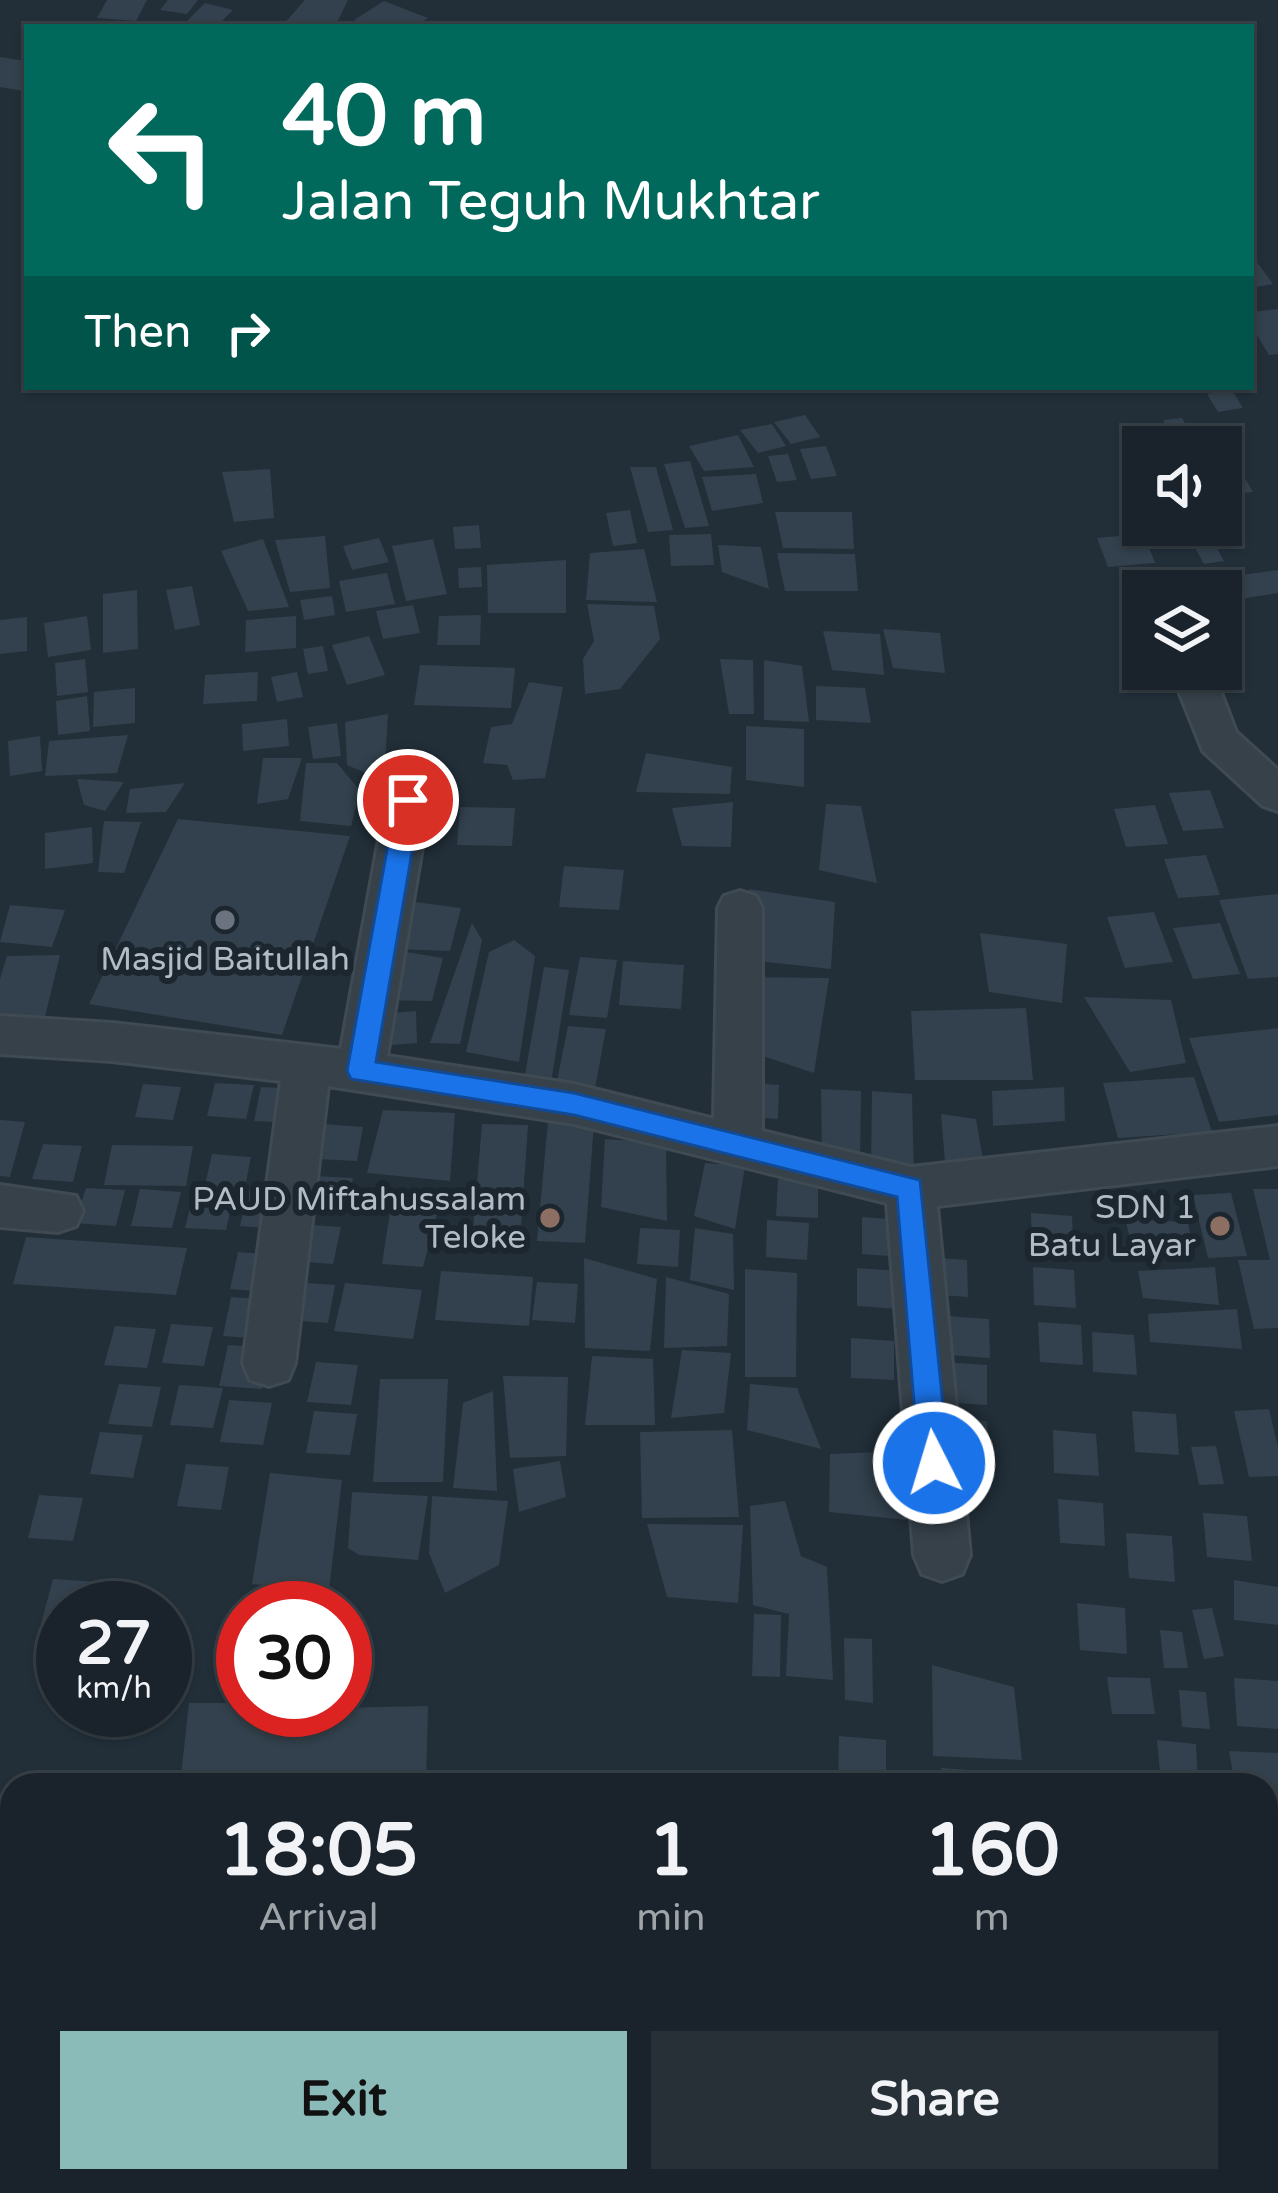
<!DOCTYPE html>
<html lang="en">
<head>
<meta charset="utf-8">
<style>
  body { margin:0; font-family:"Varela Round",sans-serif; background:#272f37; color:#f1f3f6; height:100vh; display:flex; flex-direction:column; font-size:45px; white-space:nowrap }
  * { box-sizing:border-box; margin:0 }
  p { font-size:39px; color:#9fa4a9 }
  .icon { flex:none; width:66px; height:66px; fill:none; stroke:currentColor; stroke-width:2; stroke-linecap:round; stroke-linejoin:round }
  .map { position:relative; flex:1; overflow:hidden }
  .details { position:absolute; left:0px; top:1773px; width:1278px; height:420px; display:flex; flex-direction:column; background:#1a232b; border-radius:36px 36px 0 0; box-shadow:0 3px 9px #0004,0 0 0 3px #384047 }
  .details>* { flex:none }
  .top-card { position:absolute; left:24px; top:24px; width:1230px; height:366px; border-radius:0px; box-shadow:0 3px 9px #0004,0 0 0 3px #384047; background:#00695c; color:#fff; overflow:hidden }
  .buttons { position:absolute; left:1122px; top:426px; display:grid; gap:24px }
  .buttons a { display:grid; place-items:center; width:120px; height:120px; border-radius:0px; background:#1a232b; box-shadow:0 3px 9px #0004,0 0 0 3px #384047; font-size:60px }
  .speed { position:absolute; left:36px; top:1581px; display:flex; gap:24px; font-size:60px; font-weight:700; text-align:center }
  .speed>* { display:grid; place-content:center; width:156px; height:156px; border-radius:50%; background:#1a232b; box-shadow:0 3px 9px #0004,0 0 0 3px #384047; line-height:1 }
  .speed small { font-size:30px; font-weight:400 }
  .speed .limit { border:18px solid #d22; background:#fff; color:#111 }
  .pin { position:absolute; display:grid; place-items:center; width:102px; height:102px; color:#fff; margin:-51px; border:6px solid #fff; border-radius:50%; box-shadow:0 3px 12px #0007 }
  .me { position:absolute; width:132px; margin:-66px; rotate:355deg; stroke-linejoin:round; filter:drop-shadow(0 0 9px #0008) }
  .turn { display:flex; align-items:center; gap:42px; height:252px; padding:0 60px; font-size:54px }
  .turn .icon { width:156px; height:156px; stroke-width:2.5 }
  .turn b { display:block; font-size:84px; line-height:102px }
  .then { display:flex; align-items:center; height:114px; padding:0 60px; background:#0003; gap:24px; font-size:45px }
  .eta { display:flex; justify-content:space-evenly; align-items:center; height:204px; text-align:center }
  .eta b { font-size:72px; font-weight:700; line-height:84px }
  .cta { display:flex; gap:24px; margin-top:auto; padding:24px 60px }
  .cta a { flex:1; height:138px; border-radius:0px; background:#8bbbb9; color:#111; font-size:48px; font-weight:700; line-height:138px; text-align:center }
  .cta a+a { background:#272f37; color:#f1f3f6 }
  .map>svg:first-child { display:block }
  .building { fill:#32414d }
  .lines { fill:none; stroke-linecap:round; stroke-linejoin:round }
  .minor-casing { stroke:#3f4a53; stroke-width:6 }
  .minor { fill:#36414a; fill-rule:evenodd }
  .route { fill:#1a73e8; stroke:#114b97; stroke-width:3 }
  .worship-dot { fill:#6b7280; stroke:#1b262e; stroke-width:4.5 }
  .education-dot { fill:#8d6e63; stroke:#1b262e; stroke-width:4.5 }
  .labels { text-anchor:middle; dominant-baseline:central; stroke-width:12; stroke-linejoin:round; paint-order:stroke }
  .poi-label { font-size:33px; fill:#b1bcc6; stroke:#1b262e; text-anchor:end }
</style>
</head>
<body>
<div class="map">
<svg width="1278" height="2193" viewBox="0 0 1278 2193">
  <rect width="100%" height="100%" fill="#222f39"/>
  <!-- building -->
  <g class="building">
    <path d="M107,0h40l-11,21 -39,-3z"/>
    <path d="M168,0h30l-11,14 -27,-4z"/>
    <path d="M305,0h43l-13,27h-54z"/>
    <path d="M384,1l44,17 -13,9h-45l-16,-7z"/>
    <path d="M205,3l28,7 -17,17h-35z"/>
    <path d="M0,57l27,4 -3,30 -24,-4z"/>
    <path d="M1256,261l17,23 -22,4v-26z"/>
    <path d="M1278,309v45l-9,1 -18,-30v-13z"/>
    <path d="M1232,390l11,18 -25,4 -11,-18z"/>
    <path d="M805,415l15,22 -29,7 -17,-22z"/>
    <path d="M1182,418l17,29h-21l-15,-27z"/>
    <path d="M772,424l14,22 -28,7 -18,-23z"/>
    <path d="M738,435l16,32 -50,4 -15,-25z"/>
    <path d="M826,446l11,30 -26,3 -11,-30z"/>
    <path d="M788,454l9,26 -20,2 -9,-26z"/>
    <path d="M690,461l19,65 -24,2 -21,-64z"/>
    <path d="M630,467h26l17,63 -25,2z"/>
    <path d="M270,469l4,49 -40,4 -12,-50z"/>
    <path d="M756,474l7,29 -51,8 -10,-34z"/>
    <path d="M1246,480l7,12 -31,3 -1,-13z"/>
    <path d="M630,510l7,33 -24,3 -7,-33z"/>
    <path d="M775,512h77l2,37 -71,-1z"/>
    <path d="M479,525l2,23 -26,1 -2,-22z"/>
    <path d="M1168,525h50l6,9 -14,2 14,25 -20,3 -14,-25 -14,2z"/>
    <path d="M711,534l3,31 -43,1 -2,-31z"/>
    <path d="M1144,534l11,29 -47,4 -11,-29z"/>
    <path d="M325,536l5,52 -40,4 -15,-52z"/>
    <path d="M379,538l10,24 -37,8 -9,-24z"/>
    <path d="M263,539l26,68 -41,4 -27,-60z"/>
    <path d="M433,539l14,55 -41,7 -14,-55z"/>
    <path d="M718,545l43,2 8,42 -47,-17z"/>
    <path d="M644,549l13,53 -71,-2 4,-47z"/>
    <path d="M777,553l78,1 3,37h-73z"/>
    <path d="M566,560v53h-78l-1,-48z"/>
    <path d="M481,567l1,20 -23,1 -1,-20z"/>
    <path d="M1278,570v23l-39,6 -12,-22z"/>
    <path d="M387,573l8,31 -49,8 -7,-31z"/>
    <path d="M192,586l8,39 -25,5 -9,-40z"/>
    <path d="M137,590l1,59 -35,4v-59z"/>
    <path d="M332,596l3,19 -31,5 -4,-20z"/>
    <path d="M587,604l67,2 6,33 -40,50 -35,5 -2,-35 11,-18z"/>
    <path d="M413,605l7,28 -37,6 -7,-28z"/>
    <path d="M481,615l-1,30h-43l2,-29z"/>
    <path d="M87,616l4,34 -43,7 -4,-34z"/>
    <path d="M296,616v32l-51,4 1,-32z"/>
    <path d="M27,617v34l-27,3v-34z"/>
    <path d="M883,629l57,4 5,40 -52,-5z"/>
    <path d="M823,631l57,3 4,41 -52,-5z"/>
    <path d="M369,636l16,39 -38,10 -15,-40z"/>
    <path d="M323,646l5,25 -20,3 -5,-25z"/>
    <path d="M85,659l3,33 -31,4 -2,-33z"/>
    <path d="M720,659l33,1 1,54h-25z"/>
    <path d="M764,660l38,6 7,56 -45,-2z"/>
    <path d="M420,665l95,3 -4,40 -97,-3z"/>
    <path d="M258,672l-1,29 -54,3 2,-29z"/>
    <path d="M297,672l6,25 -26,5 -6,-25z"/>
    <path d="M529,682l34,5 -18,91 -32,2 -6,-15 -24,-2 8,-36 21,-3z"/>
    <path d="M816,686l49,2 6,35 -55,-3z"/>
    <path d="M135,688v35l-42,4 1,-35z"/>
    <path d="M87,696l3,35 -32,4 -2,-34z"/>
    <path d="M388,714l-4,67 -37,-16 -2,-43z"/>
    <path d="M287,719l2,27 -46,5 -1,-27z"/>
    <path d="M337,723l4,33 -28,3 -5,-32z"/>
    <path d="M746,726l58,3v58l-58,-7z"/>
    <path d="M128,735l-11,38 -72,3 4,-35z"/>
    <path d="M40,736l2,35 -32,5 -2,-35z"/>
    <path d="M646,753l86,14 -2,27 -94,-2z"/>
    <path d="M263,758h39l-14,41 -31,5z"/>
    <path d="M306,763h31l23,28 -9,35 -51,-5z"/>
    <path d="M77,779l47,3 -19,29 -21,-6z"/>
    <path d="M185,783l-19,29 -40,1 4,-24z"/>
    <path d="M1210,790l14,38 -41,3 -14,-38z"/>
    <path d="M733,802l-2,45 -49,-1 -10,-38z"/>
    <path d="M826,804l35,2 16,77 -58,-13z"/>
    <path d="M1155,805l13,39 -42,3 -12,-38z"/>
    <path d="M460,807l55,1 -3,38 -55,-1z"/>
    <path d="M178,819l172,17 -68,199 -193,-31z"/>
    <path d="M104,821l37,1 -17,51 -26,-1z"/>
    <path d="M92,827l1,36 -48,6v-36z"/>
    <path d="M1206,855l14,40 -42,3 -14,-39z"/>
    <path d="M564,866l60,4 -5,40 -60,-3z"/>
    <path d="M749,889l86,13 -4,67 -83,-9z"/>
    <path d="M1278,894v83l-30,2 -29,-79z"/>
    <path d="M407,901l54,7 -11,43 -54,-2z"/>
    <path d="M10,905l55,5 -13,37 -52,-5z"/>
    <path d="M1154,912l19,50 -48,6 -18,-51z"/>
    <path d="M472,923l10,17 -22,104 -30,-1z"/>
    <path d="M1220,923l20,51 -47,5 -20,-51z"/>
    <path d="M980,933l87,11 -5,59 -73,-11z"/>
    <path d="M514,940l21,16 -16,106 -53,-10 23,-100z"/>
    <path d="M388,949l55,9 -11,43 -56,-1z"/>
    <path d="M60,955l-16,66 -44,-2v-40l7,-23z"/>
    <path d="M580,957l37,3 -10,58 -38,-3z"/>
    <path d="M623,961l61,4 -3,44 -62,-4z"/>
    <path d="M544,967l25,3 -19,119 -27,-3z"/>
    <path d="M750,977l79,1 -15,95 -72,-24z"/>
    <path d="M1084,997l87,3 15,63 -56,9z"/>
    <path d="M1026,1008l7,72h-118l-4,-69z"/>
    <path d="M416,1011l1,32 -36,3 -1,-32z"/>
    <path d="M568,1026l38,3 -11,59 -39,-2z"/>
    <path d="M1278,1028v87l-59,7 -30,-84z"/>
    <path d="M1194,1077l18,55 -94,6 -15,-55z"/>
    <path d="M740,1082l39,3 -1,34 -39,-3z"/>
    <path d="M215,1083l39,2 -8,34 -39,-3z"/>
    <path d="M143,1084l38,3 -8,33 -38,-3z"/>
    <path d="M261,1087l39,2 -7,34 -39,-2z"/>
    <path d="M1064,1087l1,34 -72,5 -1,-35z"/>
    <path d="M821,1089l40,2 -1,74 -38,-3z"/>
    <path d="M872,1091l40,3 2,83 -43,-8z"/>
    <path d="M383,1110l72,3 -5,68 -83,-8z"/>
    <path d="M941,1114l35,5 10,58 -40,-3z"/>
    <path d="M0,1120l25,2 -15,55 -10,-1z"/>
    <path d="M548,1121l46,2 -9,120 -48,-2z"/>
    <path d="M323,1124l40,3 -6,34 -40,-2z"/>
    <path d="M482,1124l46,1 -8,117 -48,-1z"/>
    <path d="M605,1139l61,4 1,78 -66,-14z"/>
    <path d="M43,1144l39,2 -9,36 -41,-3z"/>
    <path d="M112,1145l81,1 -7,40 -82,-1z"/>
    <path d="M212,1154l39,3 -7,35 -40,-3z"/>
    <path d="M705,1163l40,3 -10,63 -41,-13z"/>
    <path d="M313,1176l40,2 -7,36 -40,-3z"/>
    <path d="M778,1179l40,3v36l-42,-2z"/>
    <path d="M86,1188l39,2 -9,36 -41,-3z"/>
    <path d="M140,1189l41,3 -9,36 -41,-2z"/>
    <path d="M1253,1189h25v139l-24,1 -16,-69h32z"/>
    <path d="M249,1190l40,3 -7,36 -42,-3z"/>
    <path d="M194,1192l40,3 -8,35 -41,-2z"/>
    <path d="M1231,1193l16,63 -39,2 -15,-63z"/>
    <path d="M392,1199h49l-18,68 -41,-3z"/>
    <path d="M1031,1213l41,3 2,37 -42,-3z"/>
    <path d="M862,1217l41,3v37l-41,-3z"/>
    <path d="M1125,1219l63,3 5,28 -60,-1z"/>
    <path d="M767,1220l42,3 -2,37 -41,-3z"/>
    <path d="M299,1224l42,3 -8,37 -41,-3z"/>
    <path d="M640,1228l40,2 -2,37 -41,-3z"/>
    <path d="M695,1228l38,6 1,56 -44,-10z"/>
    <path d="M26,1237l161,11 -11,47 -163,-11z"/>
    <path d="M238,1252l40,3 -7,37 -41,-3z"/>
    <path d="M926,1257l41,3 1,37 -42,-3z"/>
    <path d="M584,1258l73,21 -7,72 -65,-3z"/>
    <path d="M1033,1267l41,3 2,38 -42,-3z"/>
    <path d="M1215,1267l4,38 -76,-7 -5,-27z"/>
    <path d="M857,1268l42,3v38l-42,-3z"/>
    <path d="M745,1269l52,4 -1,104h-51z"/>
    <path d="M441,1271l92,6 -4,49 -94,-6z"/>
    <path d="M666,1277l63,17 -2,52 -63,2z"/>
    <path d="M294,1282l41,3 -7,38 -41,-3z"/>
    <path d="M537,1282l41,2 -3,39 -43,-3z"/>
    <path d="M345,1283l77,7 -9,49 -79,-8z"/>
    <path d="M231,1297l41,3 -8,39 -41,-3z"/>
    <path d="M1237,1309l5,40 -92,-7 -2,-28z"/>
    <path d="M947,1316l42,3 1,39 -43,-3z"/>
    <path d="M1038,1322l43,3 2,40 -43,-3z"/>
    <path d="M171,1324l42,3 -9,39 -42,-3z"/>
    <path d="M115,1326l41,3 -9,39 -43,-3z"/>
    <path d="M1092,1332l42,3 3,40 -44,-3z"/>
    <path d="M851,1338l43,3v39l-43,-2z"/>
    <path d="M228,1345l41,3 -7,41 -43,-3z"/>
    <path d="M682,1350l49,3 -7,60 -53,5z"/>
    <path d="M592,1356l61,3 2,66h-70z"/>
    <path d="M316,1362l42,3 -7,40 -44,-3z"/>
    <path d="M943,1362l44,3v40l-44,-3z"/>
    <path d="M503,1376l65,1 -2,79 -56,2z"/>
    <path d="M380,1379h68l-5,103h-70z"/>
    <path d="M119,1384l42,3 -9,40 -44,-3z"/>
    <path d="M750,1384l47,4 24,61 -74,-19z"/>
    <path d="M179,1385l44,3 -10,40 -43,-3z"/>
    <path d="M493,1391l4,100 -44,-3 10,-85z"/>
    <path d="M229,1400l43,3 -9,42 -43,-3z"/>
    <path d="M1269,1409l9,38v29l-29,1 -15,-66z"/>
    <path d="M314,1411l43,3 -7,41 -44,-2z"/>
    <path d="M1132,1411l44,3 3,41 -44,-3z"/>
    <path d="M944,1418l43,3 2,42 -44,-3z"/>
    <path d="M732,1430l7,87 -97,1 -2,-86z"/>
    <path d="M1053,1430l43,4 3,42 -45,-3z"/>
    <path d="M100,1432l43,3 -10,43 -43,-4z"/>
    <path d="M1216,1446l8,38 -25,1 -8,-38z"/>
    <path d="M903,1451l4,69 -78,-8 1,-58z"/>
    <path d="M560,1461l6,36 -47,15 -6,-43z"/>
    <path d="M186,1464l43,3 -8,43 -44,-4z"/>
    <path d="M270,1473l72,7 -13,110 -77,-6z"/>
    <path d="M352,1492l76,4 -10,64 -59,-5 -11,-7z"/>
    <path d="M39,1495l44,3 -10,43 -45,-3z"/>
    <path d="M432,1496l76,5 -9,64 -54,28 -16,-40z"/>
    <path d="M1058,1499l45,4 2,43 -45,-3z"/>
    <path d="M785,1501l16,55 26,11 6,113 -47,-4 3,-62 -36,-9 -3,-99z"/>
    <path d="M1203,1513l44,3 5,45 -45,-4z"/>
    <path d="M647,1524l96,1 -5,78 -71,-6z"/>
    <path d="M1126,1533l46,3 3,46 -46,-4z"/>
    <path d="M53,1579l45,3 -6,26h-29v18l-22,-2z"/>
    <path d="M1234,1580l44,7v38l-44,-5z"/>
    <path d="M1077,1603l48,5 2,46 -47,-4z"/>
    <path d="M1212,1608l12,48 -20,3 -12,-49z"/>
    <path d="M754,1614l27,1 -1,62 -28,-1z"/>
    <path d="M1160,1630l22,2 6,36h-24z"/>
    <path d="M844,1638l28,1 1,64 -28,-3z"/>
    <path d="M932,1665l82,22 8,73 -89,-4z"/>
    <path d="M1107,1677l43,1 5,36h-43z"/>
    <path d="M1234,1678l44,3v48l-41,-3z"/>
    <path d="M1179,1690l27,2 4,37 -28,-2z"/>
    <path d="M189,1703h54v7l185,-4 -2,79h-246z"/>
    <path d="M839,1736l47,4v45h-48z"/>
    <path d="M1157,1740l39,4 2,41 -37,-2z"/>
    <path d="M1229,1751l49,2v51h-12v-19h-31z"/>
    <path d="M941,1768l73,5v12h-72z"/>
    <path d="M1022,1771l32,1 1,13h-32z"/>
    <path d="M1266,1814h12v70l-9,-1z"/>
    <path d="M1033,2181h78l3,12h-78z"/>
  </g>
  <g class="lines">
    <!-- minor casing -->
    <g class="minor-casing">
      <g id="minor">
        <path d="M1160,573l14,4 8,14 -39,1 -3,-6 6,-9z"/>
        <path d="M1170,669h42l24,63 42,38v41l-15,-5 -60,-55z"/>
        <path d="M408,784l15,5 7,11 -43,256 187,28 140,35 4,-211 6,-12 16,-5 16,5 6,12v223l149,36 367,-41v40l-341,40 33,349 -8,19 -20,7 -20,-7 -8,-19 -27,-352 -313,-79 -246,-38 -33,277 -7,17 -19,6 -19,-6 -7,-17 38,-282 -169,-20 -112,-7v-38l112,7 229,26 45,-249 7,-11z"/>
        <path d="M0,1185l76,11 7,15 -7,15 -18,6 -58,-5z"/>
      </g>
    </g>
    <!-- minor -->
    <use href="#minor" class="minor"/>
  </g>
  <!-- route -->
  <path class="route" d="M408,791l13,9 -45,262 198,31 346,87 29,283 -4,10 -11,5 -11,-5 -4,-10 -22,-266 -323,-82 -223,-36 -4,-8 49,-271z"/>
  <!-- markers -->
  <circle class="worship-dot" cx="225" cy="920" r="12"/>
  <g class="education-dot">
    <circle cx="550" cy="1218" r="12"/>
    <circle cx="1220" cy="1226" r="12"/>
  </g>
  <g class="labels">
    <!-- poi labels -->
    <g class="poi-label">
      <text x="225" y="959" text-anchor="middle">Masjid Baitullah</text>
      <text x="526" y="1199">PAUD Miftahussalam<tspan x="526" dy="38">Teloke</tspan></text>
      <text x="1196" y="1207">SDN 1<tspan x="1196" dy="38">Batu Layar</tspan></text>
    </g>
  </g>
</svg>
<div class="buttons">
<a><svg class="icon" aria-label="sound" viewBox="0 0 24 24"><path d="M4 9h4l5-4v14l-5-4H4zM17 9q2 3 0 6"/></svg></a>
<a><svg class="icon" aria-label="layers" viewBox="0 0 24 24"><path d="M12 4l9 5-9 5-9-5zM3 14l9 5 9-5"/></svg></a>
</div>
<div class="speed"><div>27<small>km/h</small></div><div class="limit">30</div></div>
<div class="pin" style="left:408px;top:800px;background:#d93025"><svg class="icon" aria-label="arrive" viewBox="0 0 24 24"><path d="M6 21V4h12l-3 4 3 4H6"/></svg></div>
<svg class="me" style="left:934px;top:1463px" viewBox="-20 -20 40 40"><circle r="17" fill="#1a73e8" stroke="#fff" stroke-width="3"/><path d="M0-11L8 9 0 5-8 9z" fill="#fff"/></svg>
<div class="top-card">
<div class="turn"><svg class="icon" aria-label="left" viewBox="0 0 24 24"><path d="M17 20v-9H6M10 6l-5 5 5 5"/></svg><div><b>40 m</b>Jalan Teguh Mukhtar</div></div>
<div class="then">Then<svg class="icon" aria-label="right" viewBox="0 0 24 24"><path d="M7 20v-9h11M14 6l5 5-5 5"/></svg></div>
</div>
<section class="details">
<div class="eta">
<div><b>18:05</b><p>Arrival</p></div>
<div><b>1</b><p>min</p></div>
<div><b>160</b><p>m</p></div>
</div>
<div class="cta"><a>Exit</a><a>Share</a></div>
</section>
</div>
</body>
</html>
